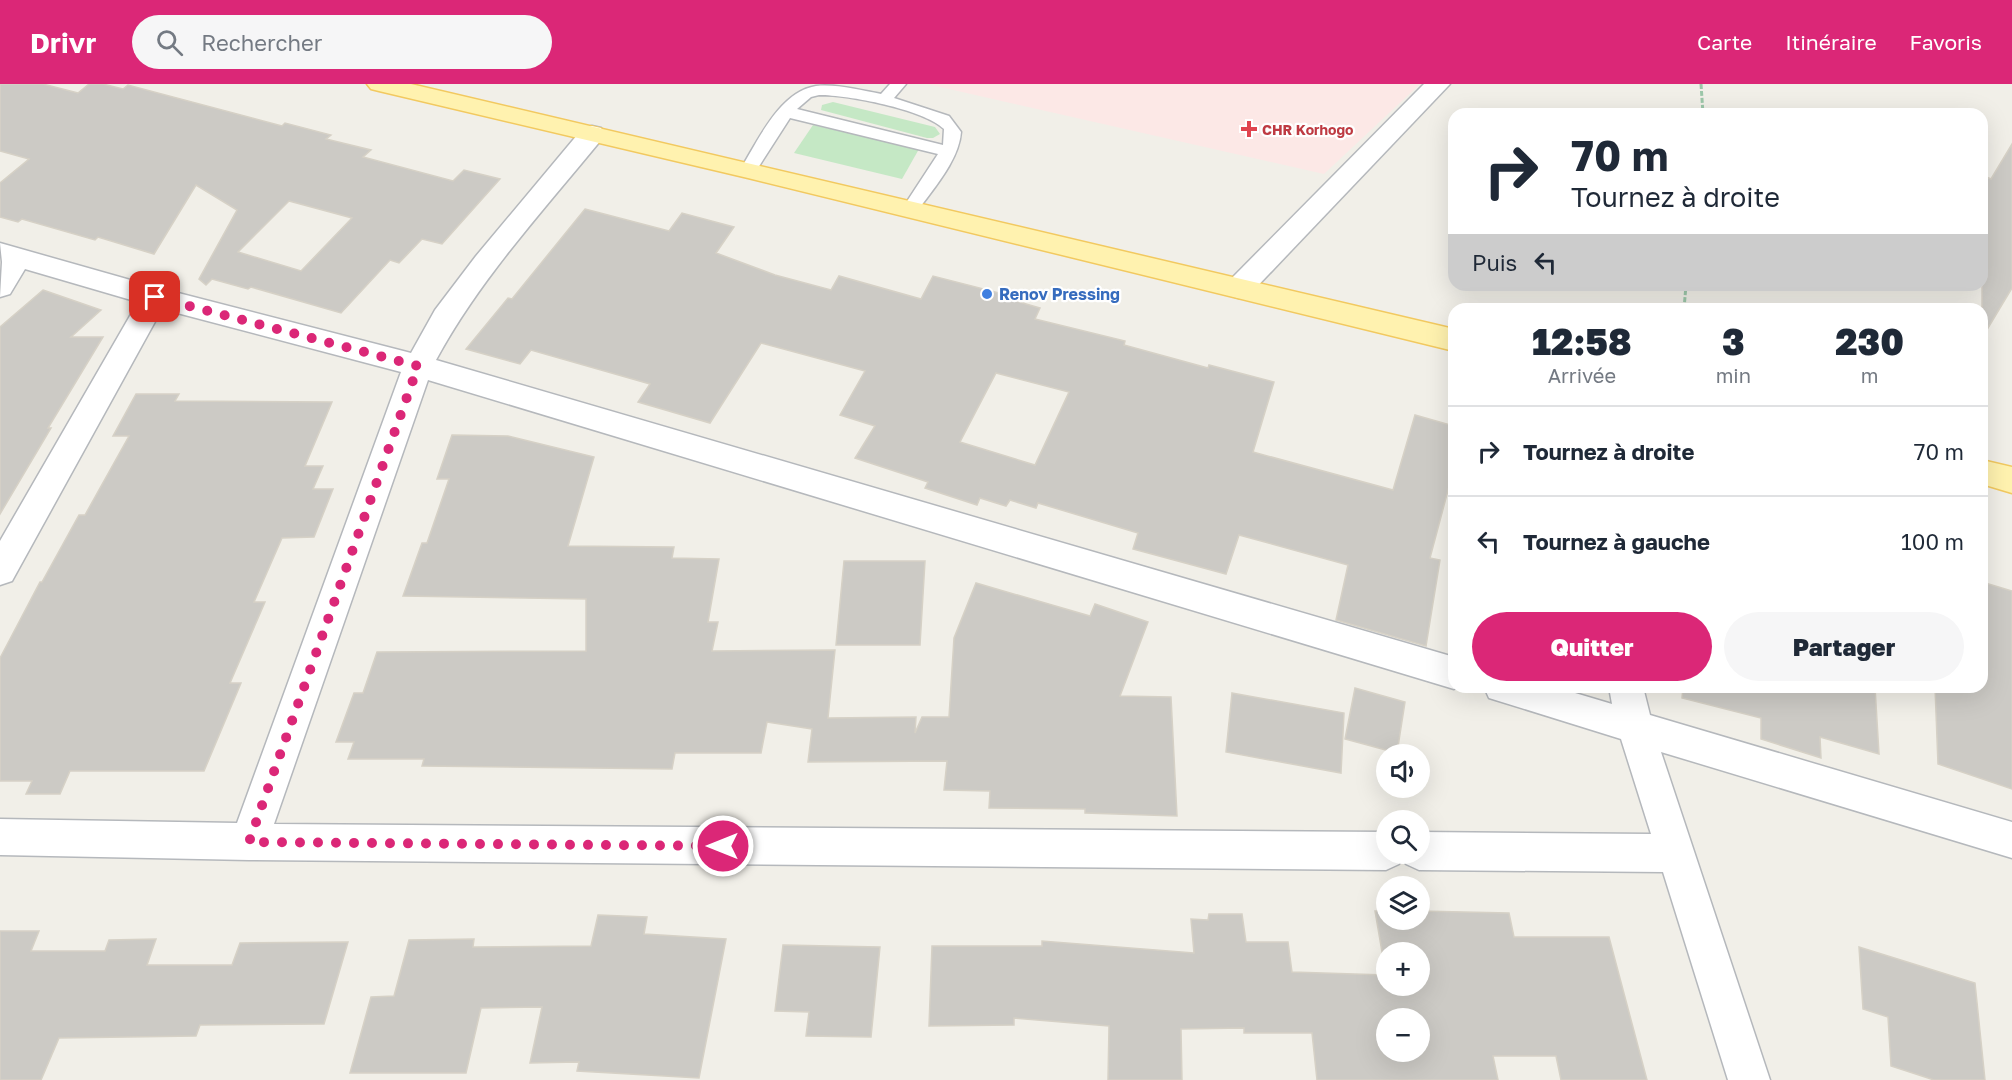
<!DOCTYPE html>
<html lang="fr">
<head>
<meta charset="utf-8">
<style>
  body { margin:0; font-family:"Golos Text",sans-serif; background:#f6f6f7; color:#1f2937; height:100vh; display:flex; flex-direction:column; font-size:22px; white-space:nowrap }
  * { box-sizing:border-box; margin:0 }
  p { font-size:20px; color:#747a83 }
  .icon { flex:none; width:33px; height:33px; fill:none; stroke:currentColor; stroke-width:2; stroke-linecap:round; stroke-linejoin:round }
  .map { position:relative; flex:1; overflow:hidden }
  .details { position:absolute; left:1448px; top:219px; width:540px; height:390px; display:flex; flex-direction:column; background:#fff; border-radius:18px; box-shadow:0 6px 24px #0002 }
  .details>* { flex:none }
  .top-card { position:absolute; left:1448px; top:24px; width:540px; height:183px; border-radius:18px; box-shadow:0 6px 24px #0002; background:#fff; color:#1f2937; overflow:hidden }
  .fabs { position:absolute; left:1376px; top:660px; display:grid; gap:12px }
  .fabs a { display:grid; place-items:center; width:54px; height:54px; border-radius:50%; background:#fff; box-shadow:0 6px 24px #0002; font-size:30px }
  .pin { position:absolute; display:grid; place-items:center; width:51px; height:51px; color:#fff; margin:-26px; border-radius:12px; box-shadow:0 3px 9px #0006 }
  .me { position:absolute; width:66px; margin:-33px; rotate:270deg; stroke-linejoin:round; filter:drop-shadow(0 0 4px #0008) }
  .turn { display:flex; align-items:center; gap:21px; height:126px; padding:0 24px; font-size:27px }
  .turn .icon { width:78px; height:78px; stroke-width:2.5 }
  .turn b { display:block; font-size:42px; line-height:51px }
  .then { display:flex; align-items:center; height:57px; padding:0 24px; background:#0003; gap:12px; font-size:22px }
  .eta { display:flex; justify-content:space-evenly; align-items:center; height:102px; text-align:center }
  .eta b { font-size:36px; font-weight:800; line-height:42px }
  .button { display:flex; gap:12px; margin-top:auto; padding:12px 24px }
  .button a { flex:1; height:69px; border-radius:36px; background:#db2777; color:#fff; font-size:24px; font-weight:800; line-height:69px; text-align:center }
  .button a+a { background:#f6f6f7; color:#1f2937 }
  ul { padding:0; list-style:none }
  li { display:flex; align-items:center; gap:18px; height:90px; padding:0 24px; border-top:2px solid #e0e1e3 }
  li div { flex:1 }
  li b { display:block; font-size:22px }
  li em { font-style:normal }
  header { display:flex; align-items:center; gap:36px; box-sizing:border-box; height:84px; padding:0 30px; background:#db2777; color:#fff }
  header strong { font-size:28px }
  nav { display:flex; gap:33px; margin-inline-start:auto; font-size:21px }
  .search { width:420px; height:54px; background:#f6f6f7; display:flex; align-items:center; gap:15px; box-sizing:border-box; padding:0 21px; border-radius:33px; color:#747a83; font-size:22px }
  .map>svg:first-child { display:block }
  .medical { fill:#fce8e6 }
  .green { fill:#c5e8c5 }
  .building { fill:#cccac5; stroke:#d6d1c6; stroke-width:1.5; fill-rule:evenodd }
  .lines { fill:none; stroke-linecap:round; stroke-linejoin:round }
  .service-casing { stroke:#b5b8bc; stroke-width:3 }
  .minor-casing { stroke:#b5b8bc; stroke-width:3 }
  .primary-casing { stroke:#f2c960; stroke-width:3 }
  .path { stroke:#9cc7a9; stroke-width:3; stroke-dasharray:5 2; stroke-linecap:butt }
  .service { fill:#fff; fill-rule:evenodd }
  .minor { fill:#fff; fill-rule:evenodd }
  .primary { fill:#fff2af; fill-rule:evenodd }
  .route { stroke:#db2777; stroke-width:10; stroke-dasharray:0 18 }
  .health-dot { fill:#e0444e; stroke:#fff; stroke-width:2 }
  .shop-dot { fill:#3f7fe0; stroke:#fff; stroke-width:2 }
  .labels { text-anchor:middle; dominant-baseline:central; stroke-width:4.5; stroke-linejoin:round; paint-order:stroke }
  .far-health-label { font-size:14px; font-weight:bold; fill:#be3a42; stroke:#fff; text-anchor:start }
  .shop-label { font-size:16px; font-weight:bold; fill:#366cbe; stroke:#fff; text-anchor:start }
</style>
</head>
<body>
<header>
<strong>Drivr</strong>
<div class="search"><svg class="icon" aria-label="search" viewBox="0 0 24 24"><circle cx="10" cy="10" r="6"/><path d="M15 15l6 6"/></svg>Rechercher</div>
<nav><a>Carte</a><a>Itinéraire</a><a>Favoris</a></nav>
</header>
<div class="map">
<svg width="2012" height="996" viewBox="0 0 2012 996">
  <rect width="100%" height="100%" fill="#f1efe8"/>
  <!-- medical -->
  <path class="medical" d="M927,0h493l-96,90z"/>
  <!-- green -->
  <g class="green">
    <path d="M833,18l102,25 5,7 -7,4h-6l-106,-28 1,-5z"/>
    <path d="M813,41l106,24 -17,30 -108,-26z"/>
  </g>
  <!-- building -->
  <g class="building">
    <path d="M0,0h43l35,9 11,-9h14l20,5 5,-4 154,41 3,-3 46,12 -5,4 45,11 -8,7 90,24 11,-11 36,9 -58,65 -20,-5 -23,24 -9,-3 -49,53 -90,-26 -3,2 -36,-10 -6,6 -7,-6 38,-69 -41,-25 -42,69 -56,-17 -3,3 -73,-21 -4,3 -18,-5v-34l29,-24 -29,-8zM289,117l63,17 -51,53 -63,-19z"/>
    <path d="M2012,60v144l-30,50v-163l9,4z"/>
    <path d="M585,125l84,22 13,-18 52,14 -18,26 59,22 56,15 8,-14 82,23 12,-23 74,19 -1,3 34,10 -5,11 90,22 -1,4 84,23 1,-3 65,17 -21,70 140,38 22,-75 39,11v42l-24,90 10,2 -14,86 -90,-26 12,-55 -109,-30 -13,39 -93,-25 5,-16 -100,-30 -2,5 -26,-8 -4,6 -26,-8 -3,7 -52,-17 3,-6 -73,-24 20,-32 -35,-11 25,-44 -104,-28 -51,80 -72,-21 12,-18 -119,-34 -11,14 -54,-15 42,-51 4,1zM996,289l73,19 -34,73 -75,-23z"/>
    <path d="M43,206l58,20 -30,27h32l-55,91h3l-51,86v-187z"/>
    <path d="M136,310h43l-4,7 157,1 -27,64h18l-10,23h20l-19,48 -32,1 -28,64h11l-35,81h11l-37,88h-134l-10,23h-34l6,-13h-32v-123l40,-76h2l37,-67h6l44,-79h-16z"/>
    <path d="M452,351l56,1 86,21 -26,89 106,1 -2,11 47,1 -11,63h10l-6,29 123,-1 -7,68 88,-1 -1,16 7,-16h27l5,-79 22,-55 114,33 5,-12 53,18 -28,74 51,1 6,119 -92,-3v-4l-96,-1 1,-17 -46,-1 3,-29 -139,1 4,-33 -45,-7 -6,31h-86l-3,16 -250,-3 2,-7h-76l6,-17h-18l18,-49h9l14,-41 209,-1v-52l-183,-3 19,-53h5l22,-64h-12z"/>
    <path d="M844,477h81l-5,84h-84z"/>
    <path d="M1982,498l30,9v198l-74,-25 -3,-77h47z"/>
    <path d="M1683,603h192l4,67 -59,-17 1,21 -60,-19v-21l-79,-20z"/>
    <path d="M1355,604l50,14 -8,51 -52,-14z"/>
    <path d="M1232,609l112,20 -3,60 -115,-21z"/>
    <path d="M1375,827h11v9h33v-9l90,2 5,24h95l38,143h-86l-5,-24h-63l5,24h-181l-5,-47h-68v-5l-63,1 1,51h-74l1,-54 -95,-8v7l-85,1 3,-80h110v-5l152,12 -3,-34 17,1 1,-6h33l4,28h42l4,30 94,3zM1386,868h33v34h-33zM1386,934h33v34h-33z"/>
    <path d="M598,831l49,2 -3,17 82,5 -27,139 -122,-7 2,-9 -49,1 12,-56 -61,1 -15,65h-116l21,-76 23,-1 15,-56 65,-1 -1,8 118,-1z"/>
    <path d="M0,847h39l-8,20h74l4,-11 47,-1 -9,26h85l8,-22 108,-1 -24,82 -124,1 -4,11 -137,2 -18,42h-41z"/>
    <path d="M783,861l97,2 -9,90 -65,-1 3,-24 -34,-1z"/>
    <path d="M1859,863l116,36 10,97h-51l-43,-14 -3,-49 -25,-8z"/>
  </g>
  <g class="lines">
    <!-- service casing -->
    <g class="service-casing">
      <path id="service" d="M890,0h16l-12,14 55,18 12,16c-2,29 -29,58 -45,81h-12l-2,-4 36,-55 -148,-36 -36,56h-12l-2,-4c18,-29 39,-78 76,-84 21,-2 44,4 65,8zM819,11c29,0 104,14 125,34l-1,16 -146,-36 14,-12z"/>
    </g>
    <!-- minor casing -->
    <g class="minor-casing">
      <g id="minor">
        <path d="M1424,0h26l-201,211 -10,3 -10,-3 -4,-7 4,-7z"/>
        <path d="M592,42l9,2 3,6 -3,6c-58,71 -122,140 -165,220l1018,297v30h4l-4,2 -1026,-309 -154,444 1112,8v22h33v-22l232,2 -30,-95 -132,-41 -5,-11h71l57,17 -3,-17h34l7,28 362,107v36l-351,-106 109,328h-42l-65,-208 -244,-2 -13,-6 -4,-7 -3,7 -13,6 -1137,-10 -249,-5v-36l237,4 164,-451 -239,-63 -150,272 -12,4v-44l138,-239 -113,-33 -15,25 -10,3 2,-35 -2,-19 155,44 256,66 24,-43 41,-54 107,-128z"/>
      </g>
    </g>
    <!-- primary casing -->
    <g class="primary-casing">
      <g id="primary">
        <path d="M367,0h44l1043,245v22l-706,-173 -369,-87 -8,-2z"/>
        <path d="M1982,376l30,7v26l-30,-9z"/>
      </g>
    </g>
    <!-- path -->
    <g class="path">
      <path d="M1701,0l2,30"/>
      <path d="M1684,225l2,-24"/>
    </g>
    <!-- service -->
    <use href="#service" class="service"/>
    <!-- minor -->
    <use href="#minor" class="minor"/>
    <!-- primary -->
    <use href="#primary" class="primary"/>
  </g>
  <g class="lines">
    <!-- route -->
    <path class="route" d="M155,213l263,69 -169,476 474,4"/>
  </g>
  <!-- markers -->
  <path class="health-dot" d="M1246 36h6v6h6v6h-6v6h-6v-6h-6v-6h6z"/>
  <circle class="shop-dot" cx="987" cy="210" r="6"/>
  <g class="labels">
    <!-- far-health labels -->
    <g class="far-health-label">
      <text x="1262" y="45">CHR Korhogo</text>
    </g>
    <!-- shop labels -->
    <g class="shop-label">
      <text x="999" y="210">Renov Pressing</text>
    </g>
  </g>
</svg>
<div class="fabs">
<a><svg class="icon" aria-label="sound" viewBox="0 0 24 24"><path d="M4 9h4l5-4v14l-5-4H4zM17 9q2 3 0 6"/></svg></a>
<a><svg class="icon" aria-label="search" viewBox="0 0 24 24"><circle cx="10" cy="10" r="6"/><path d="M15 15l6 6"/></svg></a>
<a><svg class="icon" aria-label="layers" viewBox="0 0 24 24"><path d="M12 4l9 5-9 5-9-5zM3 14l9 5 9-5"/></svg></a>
<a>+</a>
<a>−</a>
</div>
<div class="pin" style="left:155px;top:213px;background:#d93025"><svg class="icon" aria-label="arrive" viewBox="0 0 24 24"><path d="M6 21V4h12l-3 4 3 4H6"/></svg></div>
<svg class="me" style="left:723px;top:762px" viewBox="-20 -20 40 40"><circle r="17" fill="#db2777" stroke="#fff" stroke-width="3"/><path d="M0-11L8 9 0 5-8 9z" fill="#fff"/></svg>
<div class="top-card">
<div class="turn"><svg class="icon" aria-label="right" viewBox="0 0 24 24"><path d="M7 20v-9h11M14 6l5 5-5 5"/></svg><div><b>70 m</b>Tournez à droite</div></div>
<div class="then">Puis<svg class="icon" aria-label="left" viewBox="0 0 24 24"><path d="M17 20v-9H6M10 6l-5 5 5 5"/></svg></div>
</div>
<section class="details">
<div class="eta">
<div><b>12:58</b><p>Arrivée</p></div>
<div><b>3</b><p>min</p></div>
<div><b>230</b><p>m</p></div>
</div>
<ul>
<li><svg class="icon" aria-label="right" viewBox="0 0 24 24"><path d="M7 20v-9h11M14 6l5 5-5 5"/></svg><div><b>Tournez à droite</b></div><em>70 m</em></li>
<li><svg class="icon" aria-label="left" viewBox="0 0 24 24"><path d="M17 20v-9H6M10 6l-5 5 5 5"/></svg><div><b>Tournez à gauche</b></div><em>100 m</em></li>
</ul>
<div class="button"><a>Quitter</a><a>Partager</a></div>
</section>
</div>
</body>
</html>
